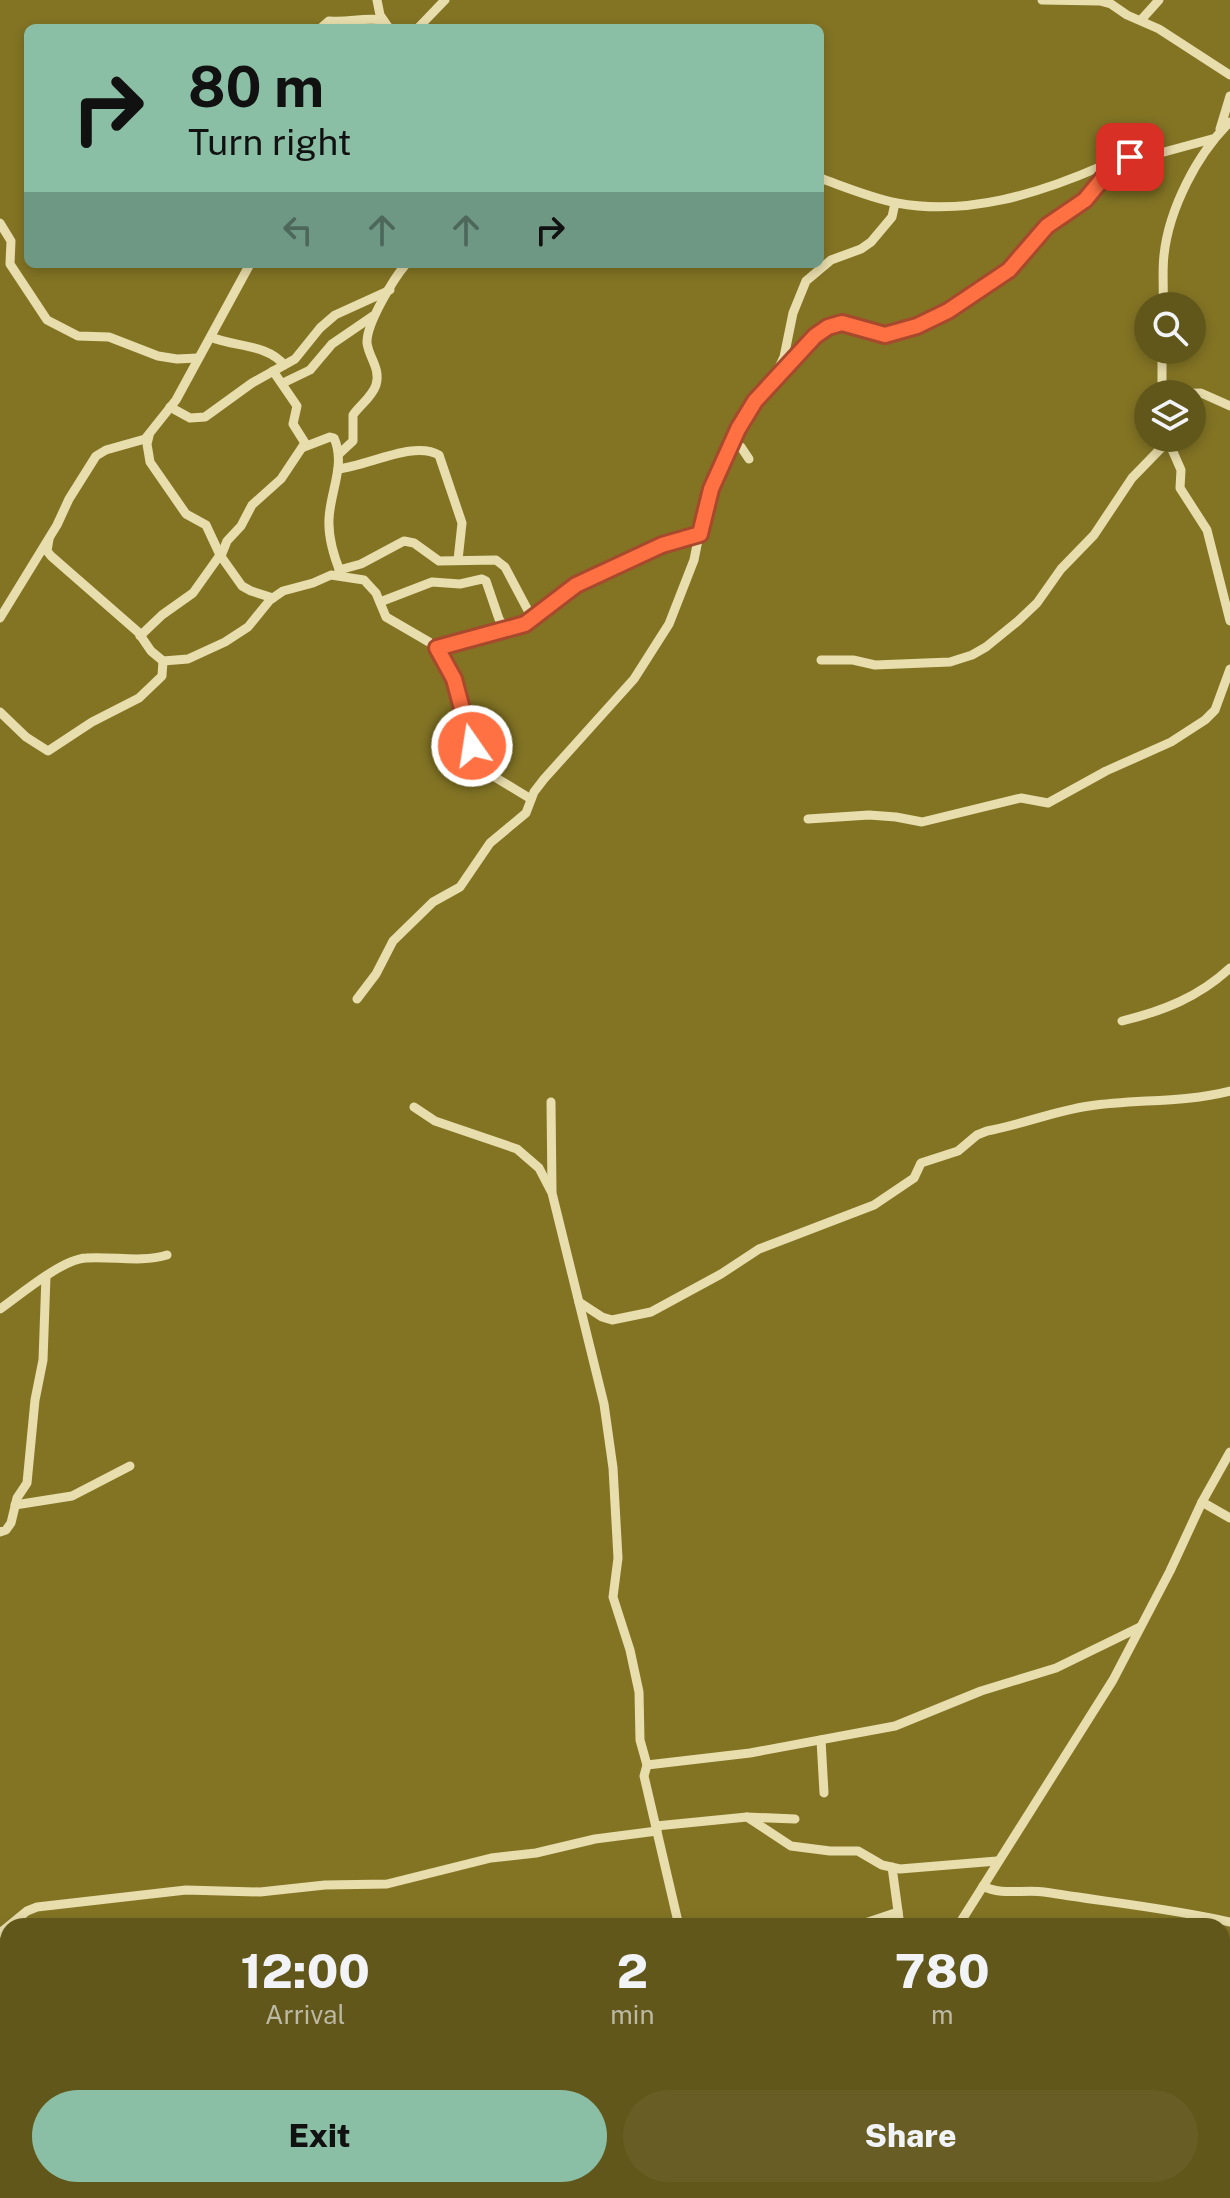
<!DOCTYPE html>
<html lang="en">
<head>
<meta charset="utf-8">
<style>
  body { margin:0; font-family:"Public Sans",sans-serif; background:#685d24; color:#f1f3f6; height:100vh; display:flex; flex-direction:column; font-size:30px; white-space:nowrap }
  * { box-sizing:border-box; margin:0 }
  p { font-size:26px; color:#bbb8a3 }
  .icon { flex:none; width:44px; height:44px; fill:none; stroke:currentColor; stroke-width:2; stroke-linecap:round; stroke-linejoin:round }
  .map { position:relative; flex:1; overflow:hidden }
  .drawer { position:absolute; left:0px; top:1918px; width:1230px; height:280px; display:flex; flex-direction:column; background:#62571b; border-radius:24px 24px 0 0; box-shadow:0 4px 12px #0003 }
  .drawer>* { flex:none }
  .hud { position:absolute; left:24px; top:24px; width:800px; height:244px; border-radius:12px; box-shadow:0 4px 12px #0003; background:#8abfa5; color:#111; overflow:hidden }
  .fabs { position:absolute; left:1134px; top:292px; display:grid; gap:16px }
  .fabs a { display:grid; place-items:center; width:72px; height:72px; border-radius:50%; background:#62571b; box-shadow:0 4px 12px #0003; font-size:40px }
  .pin { position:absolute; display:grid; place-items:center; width:68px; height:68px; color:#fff; margin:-34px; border-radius:16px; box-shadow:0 4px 12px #0006 }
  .me { position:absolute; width:88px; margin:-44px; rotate:347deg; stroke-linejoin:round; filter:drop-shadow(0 0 6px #0008) }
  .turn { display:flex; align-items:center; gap:28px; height:168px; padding:0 32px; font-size:36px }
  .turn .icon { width:104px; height:104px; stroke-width:2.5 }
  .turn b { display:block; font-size:56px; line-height:68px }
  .lanes { display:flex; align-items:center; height:76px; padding:0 32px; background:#0003; justify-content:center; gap:40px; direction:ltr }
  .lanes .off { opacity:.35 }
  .eta { display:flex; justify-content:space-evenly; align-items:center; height:136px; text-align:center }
  .eta b { font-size:48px; font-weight:800; line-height:56px }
  .button { display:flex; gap:16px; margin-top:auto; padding:16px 32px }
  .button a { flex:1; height:92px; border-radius:48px; background:#8abfa5; color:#111; font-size:32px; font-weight:800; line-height:92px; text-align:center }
  .button a+a { background:#685d24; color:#f1f3f6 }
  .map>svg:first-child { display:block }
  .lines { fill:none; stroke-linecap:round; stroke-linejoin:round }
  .minor { stroke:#e8ddac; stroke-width:9 }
  .route-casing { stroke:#a6492c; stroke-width:20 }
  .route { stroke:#ff7043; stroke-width:14 }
</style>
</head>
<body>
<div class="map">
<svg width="1230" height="2198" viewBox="0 0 1230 2198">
  <rect width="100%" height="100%" fill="#837424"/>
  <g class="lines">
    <!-- minor -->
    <g class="minor">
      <path d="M377,0l3,15 9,13"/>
      <path d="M1042,0l58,1 11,3 16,11 32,14 71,46"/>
      <path d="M1141,20l18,-20"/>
      <path d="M321,28l8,-7c19,2 34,-4 54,-1"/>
      <path d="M418,28l27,-28"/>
      <path d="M1220,129l10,-33"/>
      <path d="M820,178c25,9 51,20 77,25 70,13 141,-9 205,-37l8,1 9,-8 34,-4 59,-16"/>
      <path d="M0,223l11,18 -1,23 37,56 31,16 31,1 49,19 19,3 21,-1"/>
      <path d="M1163,306c1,-17 -1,-34 1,-51 5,-46 33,-101 66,-133"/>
      <path d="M211,337c23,10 57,7 73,28"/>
      <path d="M1162,350v44"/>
      <path d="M780,371l35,-35 13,-9 14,-4 43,12 32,-9 31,-15 61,-41 38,-44 38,-26 25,-33"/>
      <path d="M283,383l27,-13 22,-26 41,-28"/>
      <path d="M1164,394l37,-1 29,13"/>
      <path d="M170,407l20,11 15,-1 47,-34 43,-24 25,-31 15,-13 55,-25"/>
      <path d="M149,436l-2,8 3,18 36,52 20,11 14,30 22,31 9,5 22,7"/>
      <path d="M1167,438l14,32 -1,18 27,42 23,91"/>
      <path d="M732,442l9,5 8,12"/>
      <path d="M304,447l26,-10 4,1c12,26 -4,54 -5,81 -1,19 5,38 12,55"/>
      <path d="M339,454l14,-13v-26c7,-10 19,-18 23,-30 5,-16 -7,-27 -9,-42 -1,-19 27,-65 39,-79"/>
      <path d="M338,469c30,-3 76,-29 101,-14l23,68 -4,37"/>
      <path d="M49,539l-2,12 4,5 87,76 13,19 12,10 25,-2 37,-17 23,-15 22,-27 13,-9 30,-8 18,-8 33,5 12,13 10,24 43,25 12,11 13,26 27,87 7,7 43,26"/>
      <path d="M221,556l6,-15 14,-15 11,-21 29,-26 24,-36 -12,-19 4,-18 -24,-35"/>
      <path d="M339,570l22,-6 43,-23 10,2 25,18 57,-1 9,7 27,51"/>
      <path d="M380,602l52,-20 28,2 22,-5 4,2 13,38 7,10"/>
      <path d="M0,618l57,-93 12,-26 27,-43 10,-6 39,-11 31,-39 74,-136"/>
      <path d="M140,636l22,-21 31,-22 27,-38"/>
      <path d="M437,648l88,-24 51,-39 86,-40 38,-11"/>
      <path d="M821,660h32l22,5 75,-3 22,-7 14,-8 32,-26 19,-18 24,-34 33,-34 38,-57 36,-37"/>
      <path d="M0,712l26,25 22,14 44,-29 47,-24 23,-22 1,-15"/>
      <path d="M808,819l61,-4 27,2 26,5 99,-24 27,5 58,-32 65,-29 34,-22 10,-10 15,-41"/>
      <path d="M357,999l19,-25 17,-33 40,-39 27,-15 30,-44 36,-30 8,-21 10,-13 90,-100 35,-55 25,-64 11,-55 6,-16 27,-60 17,-28 20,-25 9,-19 9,-44 13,-32 25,-21 30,-11 10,-7 21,-25 3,-14"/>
      <path d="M1122,1021c41,-10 77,-24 108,-53"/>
      <path d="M551,1102l1,89"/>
      <path d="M414,1107l21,14 82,28 22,19 13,25 52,211 9,64 5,90 -5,39 17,53 9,42 1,48 7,25 -3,11 35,150"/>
      <path d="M579,1302l23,15 10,3 39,-8 70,-38 38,-25 115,-44 40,-27 7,-15 37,-12 19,-16 10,-4c34,-6 67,-20 102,-25 47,-7 94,-3 141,-15"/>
      <path d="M0,1309c20,-14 62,-50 86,-51 28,-2 54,5 81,-3"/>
      <path d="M1202,1502l28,16"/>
      <path d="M15,1505l57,-9 58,-30"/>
      <path d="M0,1532l6,-2 5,-7 6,-25 10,-15 8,-83 8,-40 3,-84"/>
      <path d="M821,1740l3,53"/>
      <path d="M647,1765l103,-12 145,-27 86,-35 75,-23 84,-41"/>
      <path d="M747,1817l44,29 39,5h28l24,14 18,4 97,-8"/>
      <path d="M656,1826l91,-9 48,2"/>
      <path d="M892,1867l8,59"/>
      <path d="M983,1886c18,10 41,3 61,6 62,10 125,16 186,30"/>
      <path d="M856,1926l42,-14"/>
      <path d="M958,1926l155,-246 57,-109 32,-69 28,-50"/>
      <path d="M0,1933l27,-22 10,-4 149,-17 74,2 65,-7 62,-1 104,-26 45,-5 59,-14 62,-8"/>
      <path d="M1222,2061l8,-27"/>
      <path d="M758,2190l2,8"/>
      <path d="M826,2198l4,-8"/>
      <path d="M1189,2198l2,-8"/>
    </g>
  </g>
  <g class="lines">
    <!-- route casing -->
    <g class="route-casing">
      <path id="route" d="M472,746l-18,-67 -17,-31 88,-24 51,-39 86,-40 38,-11 11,-45 27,-60 17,-28 60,-65 13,-9 14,-4 43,12 32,-9 31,-15 61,-41 38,-44 38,-26 34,-41 11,-2"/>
    </g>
    <!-- route -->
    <use href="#route" class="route"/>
  </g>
</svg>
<div class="fabs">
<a><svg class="icon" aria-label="search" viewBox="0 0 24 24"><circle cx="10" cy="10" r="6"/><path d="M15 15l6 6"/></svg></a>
<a><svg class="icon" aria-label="layers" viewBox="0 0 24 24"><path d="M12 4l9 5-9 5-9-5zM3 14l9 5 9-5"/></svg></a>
</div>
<div class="pin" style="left:1130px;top:157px;background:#d93025"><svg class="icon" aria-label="arrive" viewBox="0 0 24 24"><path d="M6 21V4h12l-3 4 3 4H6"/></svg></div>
<svg class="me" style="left:472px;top:746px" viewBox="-20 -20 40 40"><circle r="17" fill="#ff7043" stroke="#fff" stroke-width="3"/><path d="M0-11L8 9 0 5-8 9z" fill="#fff"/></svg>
<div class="hud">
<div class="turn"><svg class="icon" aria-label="right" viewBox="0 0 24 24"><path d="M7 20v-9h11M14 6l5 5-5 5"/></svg><div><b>80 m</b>Turn right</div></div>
<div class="lanes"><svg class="icon off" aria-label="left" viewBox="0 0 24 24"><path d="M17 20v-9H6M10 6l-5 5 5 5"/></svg><svg class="icon off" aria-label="ahead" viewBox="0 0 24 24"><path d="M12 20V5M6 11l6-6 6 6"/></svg><svg class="icon off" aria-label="ahead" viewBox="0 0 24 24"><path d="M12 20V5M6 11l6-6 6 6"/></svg><svg class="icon" aria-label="right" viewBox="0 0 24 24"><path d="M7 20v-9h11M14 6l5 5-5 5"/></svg></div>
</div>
<section class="drawer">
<div class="eta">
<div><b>12:00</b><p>Arrival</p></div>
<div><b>2</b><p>min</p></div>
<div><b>780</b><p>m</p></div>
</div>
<div class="button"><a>Exit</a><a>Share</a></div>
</section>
</div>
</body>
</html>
